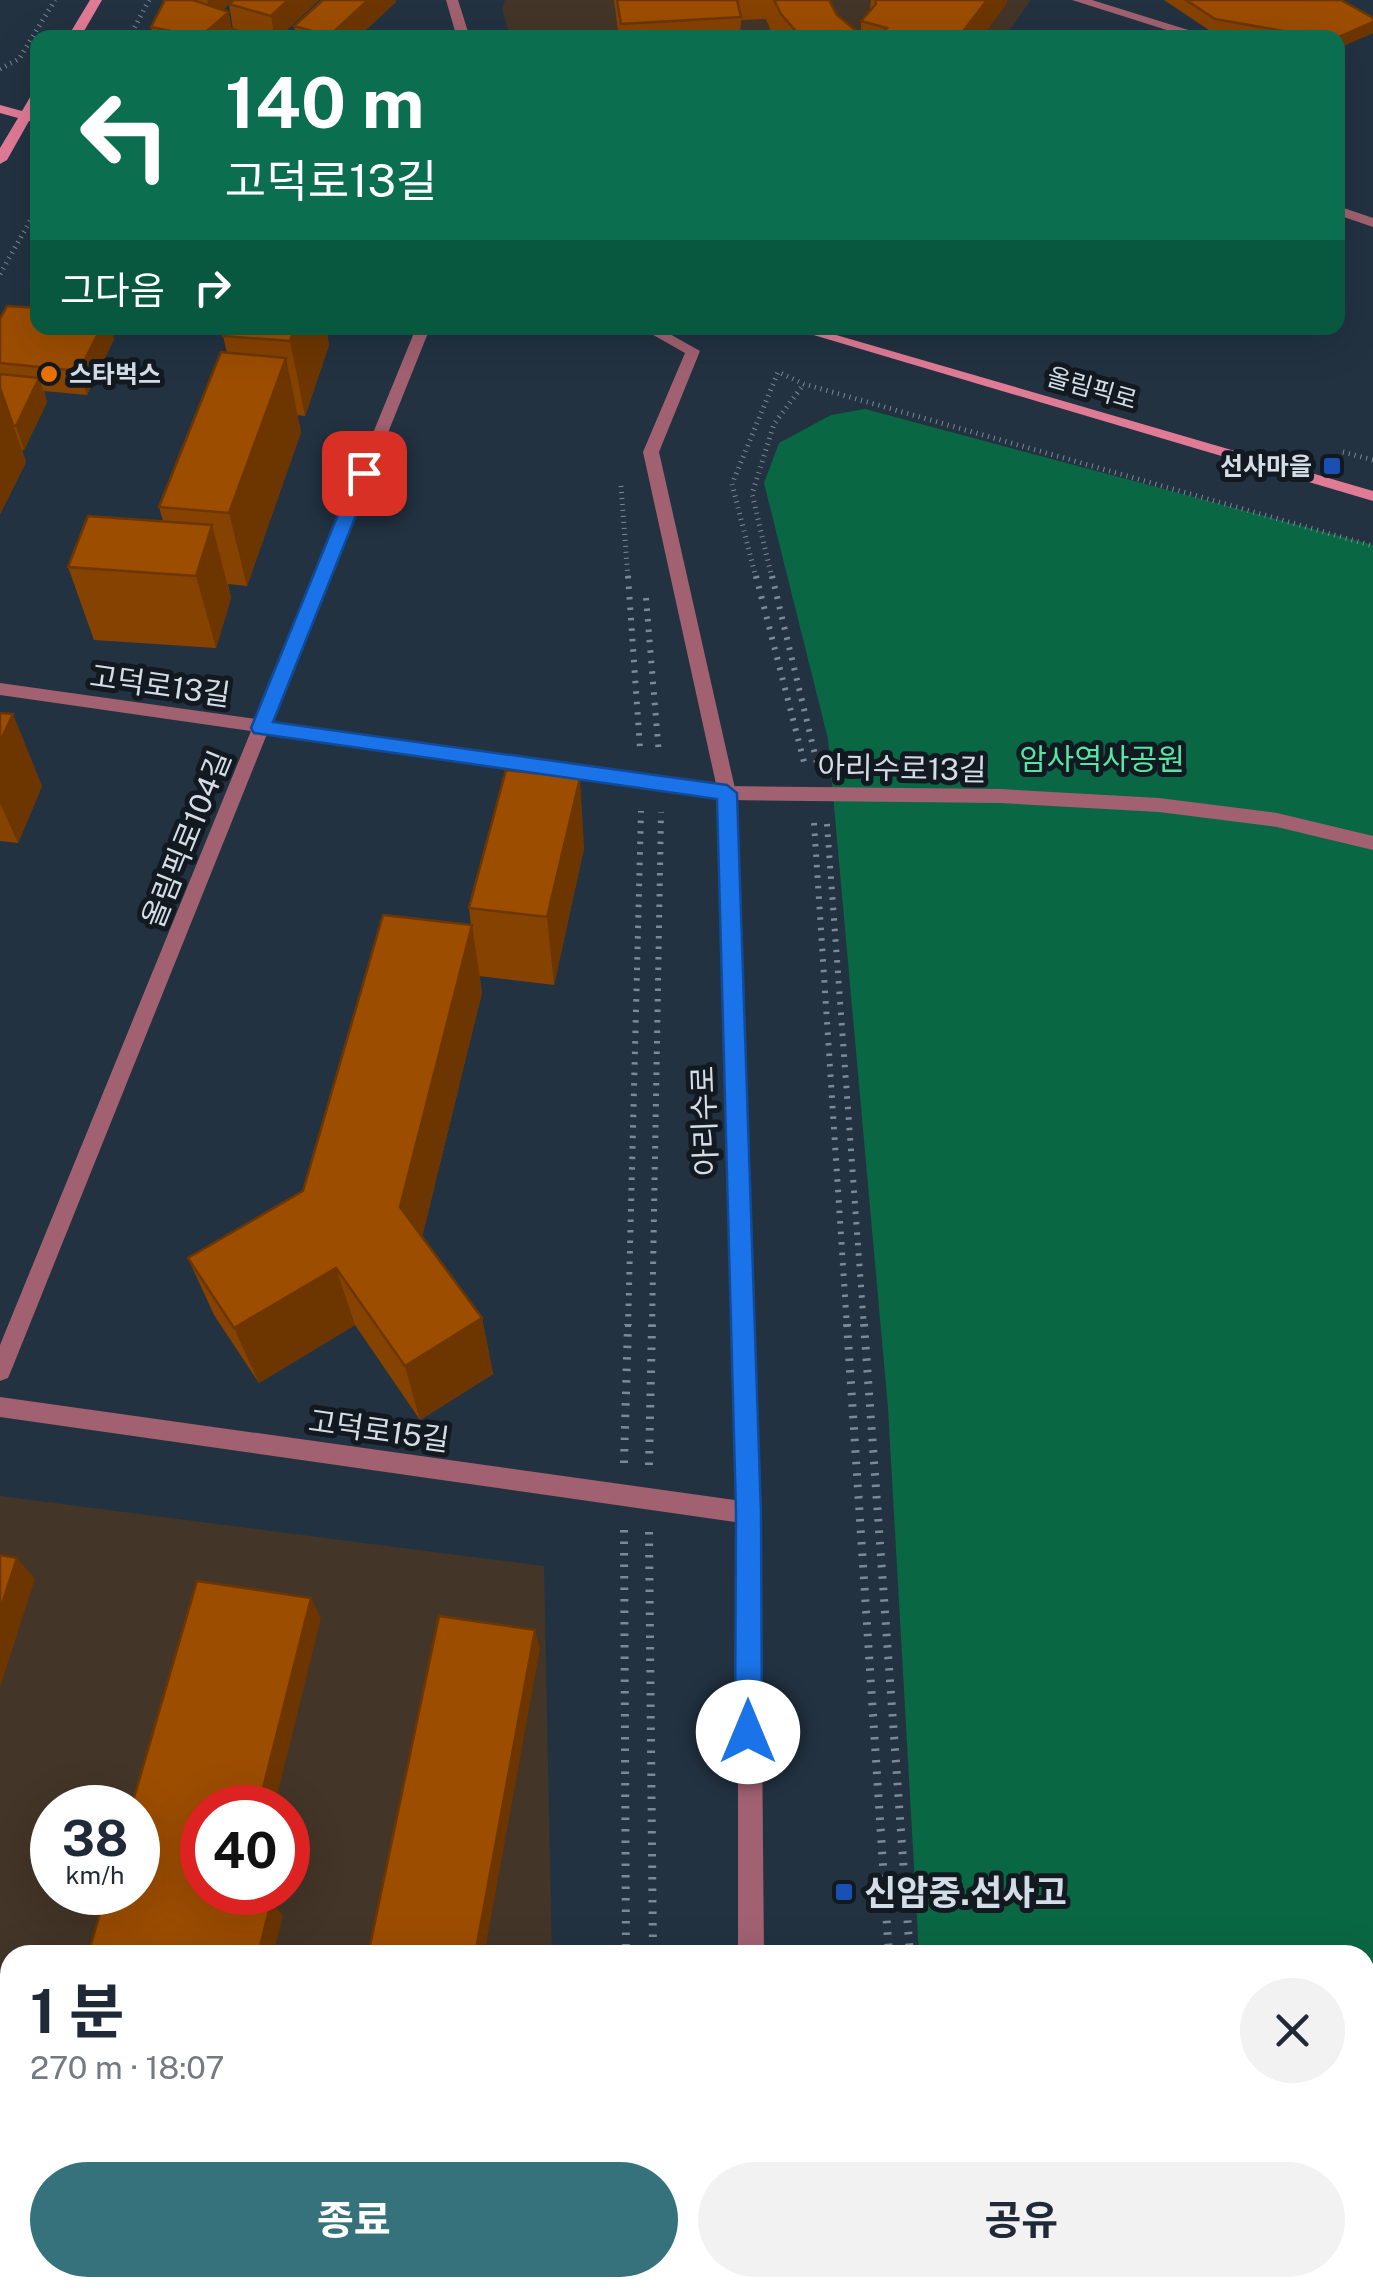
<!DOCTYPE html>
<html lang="ko">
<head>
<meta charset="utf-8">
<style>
  body { margin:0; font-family:"Public Sans","Noto Sans KR",sans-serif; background:#f2f2f3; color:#1f2937; height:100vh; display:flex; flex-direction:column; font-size:38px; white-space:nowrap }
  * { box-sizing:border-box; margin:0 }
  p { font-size:32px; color:#747a83 }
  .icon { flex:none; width:55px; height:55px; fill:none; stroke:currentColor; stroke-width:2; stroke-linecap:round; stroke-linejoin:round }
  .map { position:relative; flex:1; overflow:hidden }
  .sheet { position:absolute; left:0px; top:1945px; width:1375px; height:352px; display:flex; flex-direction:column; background:#fff; border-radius:30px 30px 0 0; box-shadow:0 10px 40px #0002 }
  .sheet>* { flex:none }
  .top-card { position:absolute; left:30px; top:30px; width:1315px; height:305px; border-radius:20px; box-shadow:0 10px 40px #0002; background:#0b6e4f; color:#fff; overflow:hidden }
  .speed { position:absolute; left:30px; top:1785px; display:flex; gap:20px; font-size:50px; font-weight:700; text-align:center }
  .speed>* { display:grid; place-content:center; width:130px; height:130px; border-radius:50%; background:#fff; box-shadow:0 10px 40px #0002; line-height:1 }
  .speed small { font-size:25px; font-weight:400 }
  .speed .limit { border:15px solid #d22; background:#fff; color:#111 }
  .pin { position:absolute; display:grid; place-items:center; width:85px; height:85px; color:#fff; margin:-42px; border-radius:20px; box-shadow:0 5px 15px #0006 }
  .me { position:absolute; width:110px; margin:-55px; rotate:0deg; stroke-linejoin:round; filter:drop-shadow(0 0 8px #0008) }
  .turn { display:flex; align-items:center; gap:35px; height:210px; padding:0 30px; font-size:45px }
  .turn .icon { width:130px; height:130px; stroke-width:2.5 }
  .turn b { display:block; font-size:70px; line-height:85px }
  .then { display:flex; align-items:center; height:95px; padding:0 30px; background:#0003; gap:20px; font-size:38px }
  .round { display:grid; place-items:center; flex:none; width:105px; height:105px; border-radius:52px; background:#f2f2f3 }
  .head { display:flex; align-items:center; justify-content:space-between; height:170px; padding:0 30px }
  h1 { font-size:60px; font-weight:700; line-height:75px }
  .cta { display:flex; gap:20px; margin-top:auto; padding:20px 30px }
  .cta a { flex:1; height:115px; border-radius:60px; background:#36727c; color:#fff; font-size:40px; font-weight:700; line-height:115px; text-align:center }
  .cta a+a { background:#f2f2f3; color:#1f2937 }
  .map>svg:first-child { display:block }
  .education { fill:#433527; fill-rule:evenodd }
  .green { fill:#0a6743 }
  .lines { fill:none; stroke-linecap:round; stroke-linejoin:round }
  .path-far2 { stroke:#7d8a96; stroke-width:5; stroke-dasharray:1 5; stroke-linecap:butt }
  .path-far1 { stroke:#7d8a96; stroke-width:6; stroke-dasharray:2.5 8; stroke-linecap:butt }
  .path { stroke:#7d8a96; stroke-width:8; stroke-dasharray:2.5 9; stroke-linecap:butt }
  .minor { fill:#a16171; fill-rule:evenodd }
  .tertiary { fill:#a16171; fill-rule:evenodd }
  .secondary { fill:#e07b96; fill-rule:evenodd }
  .wall { fill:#864200 }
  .shaded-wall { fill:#6d3600 }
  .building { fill:#9c4d00; stroke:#6d3600; stroke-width:2.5 }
  .route { fill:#1a73e8; stroke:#114b97; stroke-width:2.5 }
  .food-dot { fill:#e8710a; stroke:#121920; stroke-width:4 }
  .transit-dot { fill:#1a4fb4; stroke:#121920; stroke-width:4 }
  .labels { text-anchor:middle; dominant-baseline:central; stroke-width:10; stroke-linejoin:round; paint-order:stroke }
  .far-poi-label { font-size:25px; font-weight:bold; fill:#d3dde7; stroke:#121920; text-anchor:start }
  .far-street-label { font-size:25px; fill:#d3dde7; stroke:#121920 }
  .street-label { font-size:30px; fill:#d3dde7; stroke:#121920 }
  .park-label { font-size:30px; fill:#54e7a4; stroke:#121920 }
  .near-poi-label { font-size:35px; font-weight:bold; fill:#d3dde7; stroke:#121920; text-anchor:start }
</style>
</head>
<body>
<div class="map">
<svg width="1373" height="2296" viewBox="0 0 1373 2296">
  <rect width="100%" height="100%" fill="#223241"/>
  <!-- education -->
  <g class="education">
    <path d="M505,0h526l-27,38 -494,-1 -8,-28z"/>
    <path d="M0,1496l544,70 8,389h-542v333h549v8h-559zM52,1808h86v84h-86zM202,1808h86v84h-86z"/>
  </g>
  <!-- green -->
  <path class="green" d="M865,409l508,136v1751h-435l-1,-8h428v-333h-446l-31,-547 -60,-669 -64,-256 15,-40 52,-28z"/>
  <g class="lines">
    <!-- path-far2 -->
    <g class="path-far2">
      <path d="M129,38l20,-38"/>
      <path d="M0,69l19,-10 36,-59"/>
      <path d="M0,274l38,-67"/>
      <path d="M1343,452l30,8"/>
      <path d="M621,486l7,92"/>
      <path d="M756,578l-24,-94 46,-112 26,12 569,162"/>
      <path d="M772,578l-20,-84 22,-70 30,-40"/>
    </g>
    <!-- path-far1 -->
    <g class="path-far1">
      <path d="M628,576l12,172"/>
      <path d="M756,576l48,186"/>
      <path d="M772,576l45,187"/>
      <path d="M646,598l13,157"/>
      <path d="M814,823l33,504"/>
      <path d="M827,824l37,503"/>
      <path d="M628,1327l13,-516"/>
      <path d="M652,1327l9,-515"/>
    </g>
    <!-- path -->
    <g class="path">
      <path d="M847,1324l42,631"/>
      <path d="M864,1324l46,631"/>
      <path d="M624,1463l4,-139"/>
      <path d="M649,1465l3,-141"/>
      <path d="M624,1530l2,425"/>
      <path d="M649,1532l4,423"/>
      <path d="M627,2288l1,8"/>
      <path d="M656,2288v8"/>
      <path d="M909,2288l1,8"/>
      <path d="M929,2288l1,8"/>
    </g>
    <!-- minor -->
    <g class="minor">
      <path d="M1072,0h20l122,38h-22z"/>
      <path d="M1338,206l35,12v9l-35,-12z"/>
      <path d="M416,328h14l-158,394 455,64 273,3 159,9 118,15 96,23v14l-96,-23 -118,-15 -159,-9 -273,-3 -460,-66 -256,637 -3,7 -8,3v-36l251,-614 -251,-36v-12l256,36z"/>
      <path d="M0,1397l749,105 8,4 3,7 -3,7 -8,4 -749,-107z"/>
    </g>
    <!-- tertiary -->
    <g class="tertiary">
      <path d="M446,0h12l12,38h-13z"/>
      <path d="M641,328h18l41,23 -41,101 77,341 24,720 4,442h-26v-442l-20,-720 -75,-341 42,-99z"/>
      <path d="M745,2288h27l1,8h-28z"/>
    </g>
    <!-- secondary -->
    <g class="secondary">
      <path d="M90,0h12l-22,38h-13z"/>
      <path d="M38,91v16l-4,7 4,1v8l-9,-2 -22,39 -7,4v-16l18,-30 -18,-5v-8l22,6 11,-19z"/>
      <path d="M790,328h22l561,163v10z"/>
    </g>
  </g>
  <!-- wall -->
  <g class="wall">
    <path d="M165,0h154l-41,38h-13l-32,-9 -4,-25 -6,6 9,19 29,9h-108l-2,-11z"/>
    <path d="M323,0h72l1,2 -39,36h-61l-2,-12z"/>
    <path d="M614,0h215l8,15 24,19v-13l9,-10 1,-11h136l-1,4 -25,34h-207l-8,-19 -25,1 -1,18h-121z"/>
    <path d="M1164,0h177l32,18v15l-35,15v-10h-92l-34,-6z"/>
    <path d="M38,269v35l-7,-22z"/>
    <path d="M0,319l114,20 -27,56 -43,-4 3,11 -23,48h-2l4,12 -26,52z"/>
    <path d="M226,328h100l3,17 -24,71 -8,-1 4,17 -54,154 -19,-2 3,14 -15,50 -122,-8 -26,-73 95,-46 -4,-14 68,-154 -4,-17z"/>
    <path d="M0,713l42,73 -24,57 -18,-2z"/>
    <path d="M584,848l-30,137 -75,-9 3,16 -60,245 60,81 11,56 -73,46 -65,-95 -96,58 -45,-68 -26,-57 115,-67 168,-266 -2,-17z"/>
  </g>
  <!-- shaded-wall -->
  <g class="shaded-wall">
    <path d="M207,0h27l-22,20z"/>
    <path d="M288,0h31l-41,38h-3l-4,-22z"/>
    <path d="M368,0h27l1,2 -39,36h-28v-2z"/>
    <path d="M987,0h20l-1,4 -25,34h-23z"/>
    <path d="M229,12l4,24 -1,2 -32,-1z"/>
    <path d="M1373,22v11l-35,15v-10z"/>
    <path d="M101,328h10l3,11 -27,56 -8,-24z"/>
    <path d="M295,328h31l3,17 -24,71 -15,-75z"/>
    <path d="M286,358l15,74 -54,154 -18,-73z"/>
    <path d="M39,378l8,24 -23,48 -8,-24z"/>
    <path d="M0,388l26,74 -26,52z"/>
    <path d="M212,525l19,73 -15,50 -20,-72z"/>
    <path d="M13,714l29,72 -24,57 -18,-40v-61z"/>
    <path d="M580,778l4,70 -30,137 -7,-68z"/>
    <path d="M472,925l10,67 -67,274 -15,-59z"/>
    <path d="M336,1268l19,57 -96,58 -25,-55z"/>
    <path d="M482,1318l11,56 -73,46 -15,-54z"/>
    <path d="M17,1558l18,21 -35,108v-77z"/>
    <path d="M311,1598l10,20 -47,190h-16z"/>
    <path d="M535,1630l5,19 -56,306h-9z"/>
    <path d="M237,1892h16l-4,18 -14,-13z"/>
    <path d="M271,1902l12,13 -10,40h-15z"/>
    <path d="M122,2288h19l-2,8h-19z"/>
    <path d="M414,2288h9l-1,8h-9z"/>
  </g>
  <!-- building -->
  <g class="building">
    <path d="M165,0h28l36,12 -29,25 -49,-10z"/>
    <path d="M234,0h54l-17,16 -42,-12z"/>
    <path d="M323,0h45l-39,36 -35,-10z"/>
    <path d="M617,0h120l4,17 -120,7z"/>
    <path d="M774,0h55l8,15 28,23h-63l-21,-24z"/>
    <path d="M875,0h112l-29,38h-79l8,-10 -26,-7 15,-17z"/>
    <path d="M1186,0h155l32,18v4l-36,16h-14l-108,-19z"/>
    <path d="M229,28l32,10h-42z"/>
    <path d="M38,269v14l-7,-1z"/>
    <path d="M7,306l31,2v20h63l-22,43 -79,-8v-44z"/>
    <path d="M226,328h69l-5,13 -67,-5z"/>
    <path d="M221,352l65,6 -57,155 -70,-6z"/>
    <path d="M0,374l39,4 -23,48 -3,-1 -13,-37z"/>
    <path d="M88,516l124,9 -16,51 -128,-9z"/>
    <path d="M0,713l13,1 -13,28z"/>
    <path d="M506,770l74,8 -33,139 -78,-9z"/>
    <path d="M383,915l89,10 -72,282 82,111 -77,48 -69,-98 -102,60 -46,-70 115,-67z"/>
    <path d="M0,1555l17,3 -17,52z"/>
    <path d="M197,1581l114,17 -53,210h-56v84h35l-2,5 36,5 -13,53h-170l18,-63h32v-84h-7z"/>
    <path d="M439,1616l96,14 -60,325h-107z"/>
    <path d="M10,2223v65h112l-2,8h-120v-38z"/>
    <path d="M297,2288h117l-1,8h-118z"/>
  </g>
  <!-- route -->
  <path class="route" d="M364,467l9,6 -100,249 454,63 10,8 24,720 1,219 -4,10 -10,4 -9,-4 -4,-10 1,-219 -19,-714 -463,-66 -3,-5 104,-255z"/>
  <!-- markers -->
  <circle class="food-dot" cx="49" cy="374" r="10"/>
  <g class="transit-dot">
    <rect x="1322" y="456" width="20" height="20" rx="5"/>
    <rect x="834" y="1882" width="20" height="20" rx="5"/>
  </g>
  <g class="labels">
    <!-- far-poi labels -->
    <g class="far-poi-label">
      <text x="69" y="374">스타벅스</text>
      <text x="1312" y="466" text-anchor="end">선사마을</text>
    </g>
    <!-- far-street labels -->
    <g class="far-street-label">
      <text transform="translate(1092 388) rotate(16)">올림픽로</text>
    </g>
    <!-- street labels -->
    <g class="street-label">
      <text transform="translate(160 685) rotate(8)">고덕로13길</text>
      <text transform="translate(902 768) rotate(1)">아리수로13길</text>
      <text transform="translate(186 839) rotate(-68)">올림픽로104길</text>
      <text transform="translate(704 1121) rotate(-92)">아리수로</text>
      <text transform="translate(379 1430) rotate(8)">고덕로15길</text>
    </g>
    <!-- park labels -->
    <g class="park-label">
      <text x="1102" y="759">암사역사공원</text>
    </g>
    <!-- near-poi labels -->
    <g class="near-poi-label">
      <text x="864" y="1892">신암중.선사고</text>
    </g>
  </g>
</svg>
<div class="speed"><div>38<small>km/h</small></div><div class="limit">40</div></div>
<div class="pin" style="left:364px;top:473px;background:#d93025"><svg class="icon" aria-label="arrive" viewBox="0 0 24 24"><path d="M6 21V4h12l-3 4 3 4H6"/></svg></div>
<svg class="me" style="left:748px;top:1732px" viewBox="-20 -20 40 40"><circle r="19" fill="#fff"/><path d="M0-13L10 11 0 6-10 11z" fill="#1a73e8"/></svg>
<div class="top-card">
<div class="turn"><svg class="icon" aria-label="left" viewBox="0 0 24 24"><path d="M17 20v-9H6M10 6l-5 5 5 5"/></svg><div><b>140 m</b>고덕로13길</div></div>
<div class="then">그다음<svg class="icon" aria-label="right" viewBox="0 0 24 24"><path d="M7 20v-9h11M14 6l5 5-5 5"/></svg></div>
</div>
<section class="sheet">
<div class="head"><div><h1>1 분</h1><p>270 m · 18:07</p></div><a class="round"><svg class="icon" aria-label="close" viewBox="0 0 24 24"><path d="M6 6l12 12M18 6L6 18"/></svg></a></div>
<div class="cta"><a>종료</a><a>공유</a></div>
</section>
</div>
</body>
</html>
